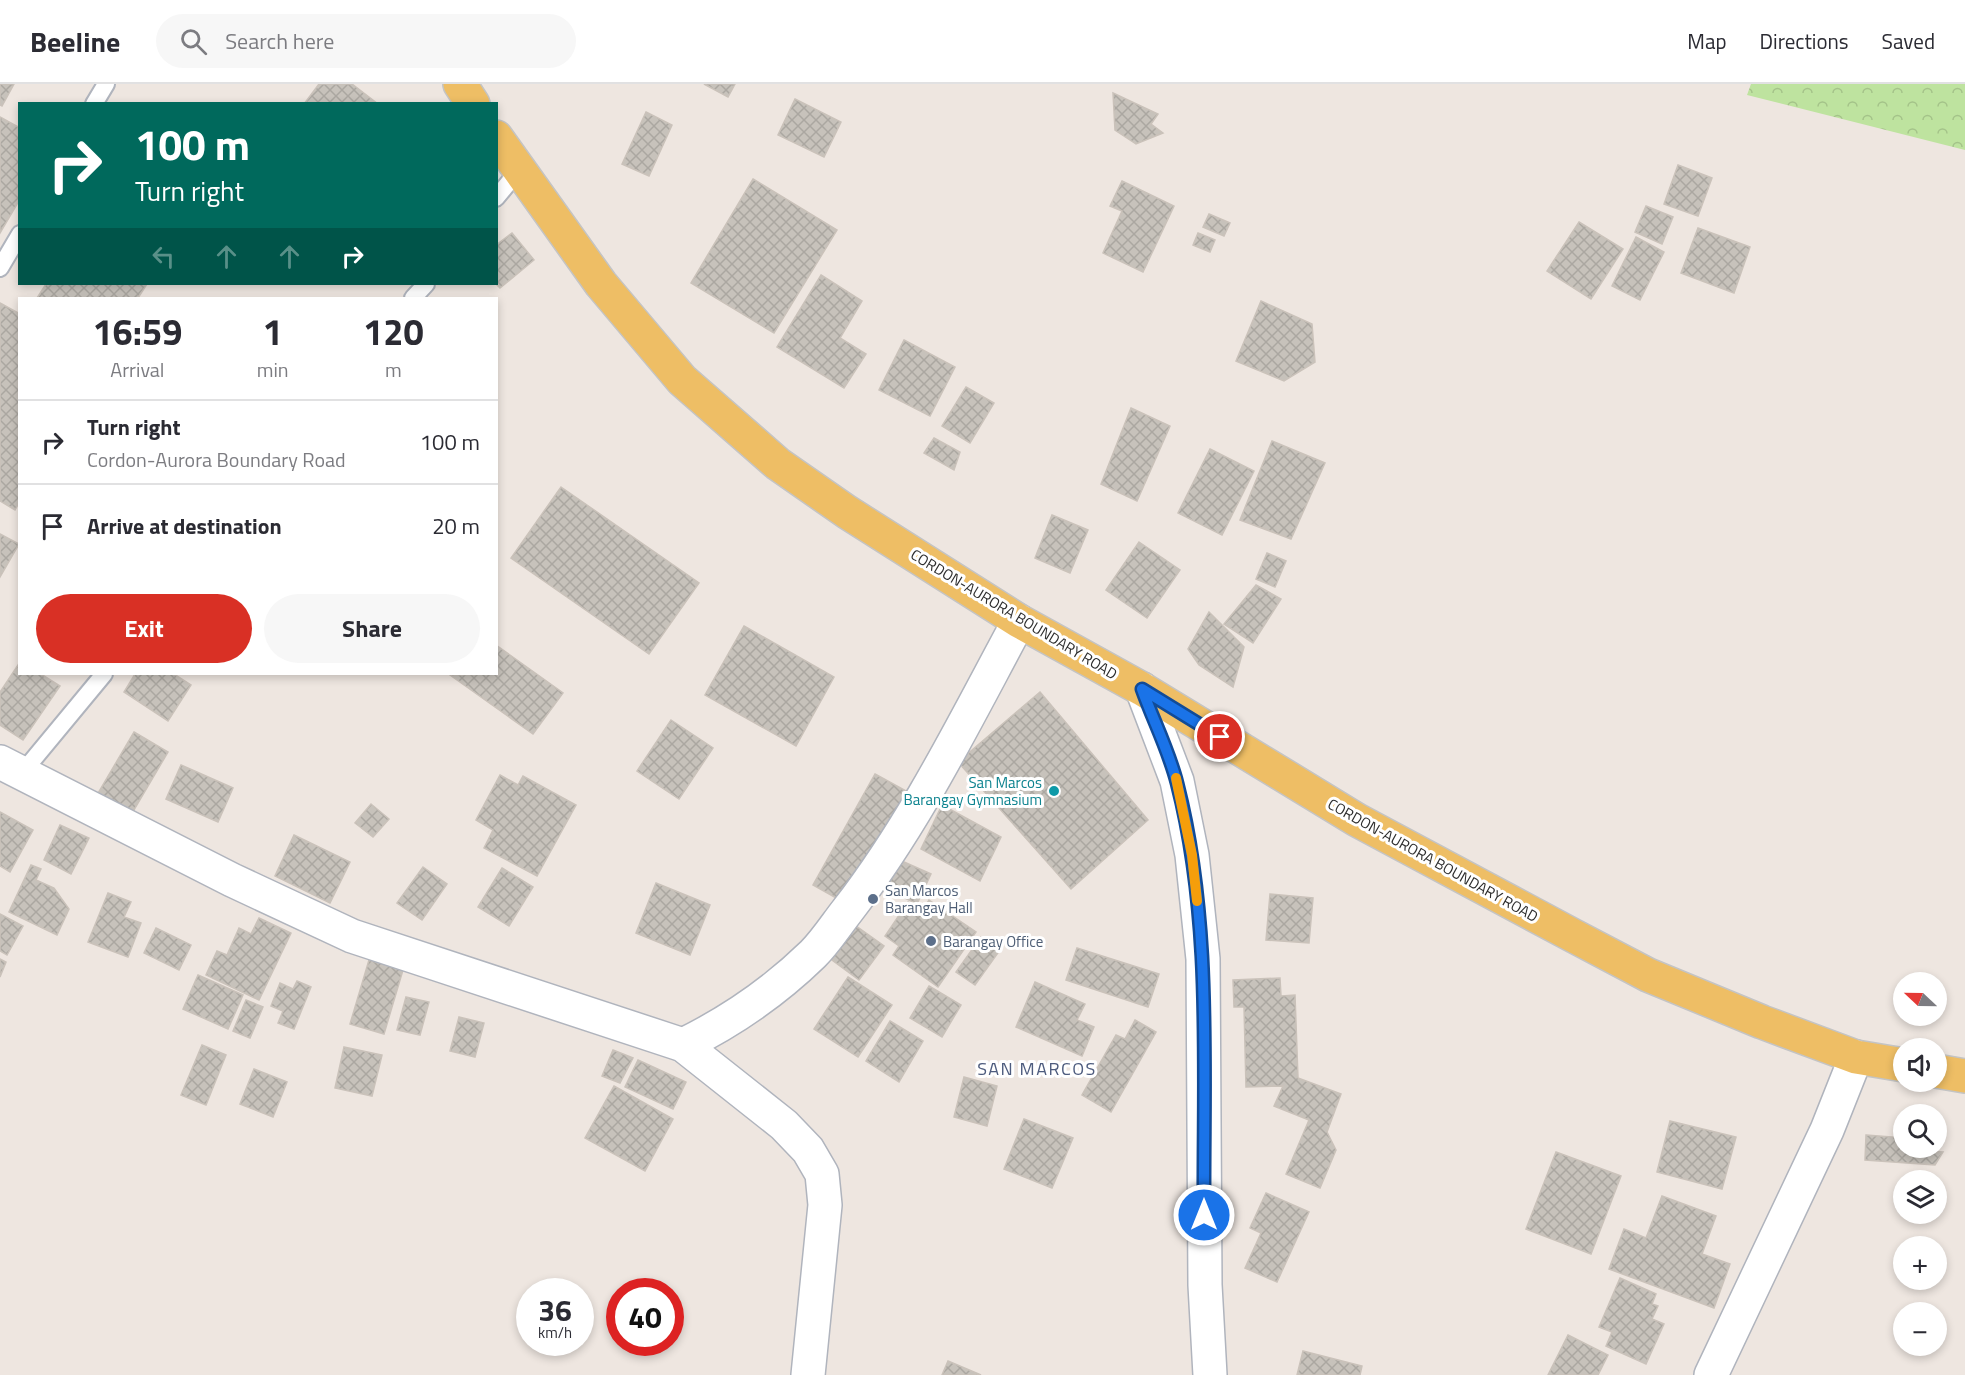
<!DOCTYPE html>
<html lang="en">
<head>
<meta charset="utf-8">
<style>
  body { margin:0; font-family:"Titillium Web",sans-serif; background:#f7f7f7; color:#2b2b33; height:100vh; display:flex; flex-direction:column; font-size:22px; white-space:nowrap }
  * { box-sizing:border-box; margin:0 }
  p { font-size:20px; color:#7c7c81 }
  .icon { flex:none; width:33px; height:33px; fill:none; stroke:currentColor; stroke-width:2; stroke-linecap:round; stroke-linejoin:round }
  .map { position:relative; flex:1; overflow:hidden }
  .side { position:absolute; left:18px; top:213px; width:480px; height:378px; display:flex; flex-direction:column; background:#fff; border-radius:0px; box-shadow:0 3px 9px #0003 }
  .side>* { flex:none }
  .top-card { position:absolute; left:18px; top:18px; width:480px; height:183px; border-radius:0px; box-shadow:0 3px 9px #0003; background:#00695c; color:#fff; overflow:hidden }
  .needle { width:39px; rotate:292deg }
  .controls { position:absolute; left:1893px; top:888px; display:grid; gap:12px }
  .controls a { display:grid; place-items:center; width:54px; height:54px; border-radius:50%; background:#fff; box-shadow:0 3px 9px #0003; font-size:30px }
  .speed { position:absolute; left:516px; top:1194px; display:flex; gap:12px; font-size:30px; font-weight:700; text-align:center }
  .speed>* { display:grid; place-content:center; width:78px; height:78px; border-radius:50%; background:#fff; box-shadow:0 3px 9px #0003; line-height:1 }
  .speed small { font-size:15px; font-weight:400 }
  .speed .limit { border:9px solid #d22; background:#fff; color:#111 }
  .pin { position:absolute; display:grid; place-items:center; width:51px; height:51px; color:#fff; margin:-26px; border:3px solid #fff; border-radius:50%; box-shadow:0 2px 6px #0007 }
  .me { position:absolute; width:66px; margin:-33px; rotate:0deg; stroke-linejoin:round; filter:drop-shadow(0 0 4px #0008) }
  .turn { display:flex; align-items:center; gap:21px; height:126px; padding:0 18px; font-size:27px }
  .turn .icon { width:78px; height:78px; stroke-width:2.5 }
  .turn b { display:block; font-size:42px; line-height:51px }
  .lanes { display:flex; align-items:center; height:57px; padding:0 18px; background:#0003; justify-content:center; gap:30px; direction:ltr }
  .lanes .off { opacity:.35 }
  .eta { display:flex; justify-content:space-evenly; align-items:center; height:102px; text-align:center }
  .eta b { font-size:36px; font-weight:700; line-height:42px }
  .primary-button { display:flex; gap:12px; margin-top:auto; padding:12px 18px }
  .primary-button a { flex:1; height:69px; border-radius:36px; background:#d93025; color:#fff; font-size:24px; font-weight:700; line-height:69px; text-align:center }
  .primary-button a+a { background:#f7f7f7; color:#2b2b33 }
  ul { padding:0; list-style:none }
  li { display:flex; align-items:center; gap:18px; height:84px; padding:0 18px; border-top:2px solid #e1e1e2 }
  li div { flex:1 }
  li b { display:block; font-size:22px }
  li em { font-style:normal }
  header { display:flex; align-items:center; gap:36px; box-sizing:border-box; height:84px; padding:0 30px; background:#fff; border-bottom:2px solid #e1e1e2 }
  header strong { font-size:28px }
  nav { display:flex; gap:33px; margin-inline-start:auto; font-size:21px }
  .search { width:420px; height:54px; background:#f7f7f7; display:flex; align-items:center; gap:15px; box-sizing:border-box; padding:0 21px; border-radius:33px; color:#7c7c81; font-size:22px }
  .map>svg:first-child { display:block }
  .forest { fill:url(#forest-crowns) }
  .building { fill:url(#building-cross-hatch); stroke:#cac2ba; stroke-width:1.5 }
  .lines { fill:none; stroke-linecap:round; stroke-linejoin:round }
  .service-casing { stroke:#b0b4bd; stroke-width:20 }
  .minor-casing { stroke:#b0b4bd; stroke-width:36 }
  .tertiary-casing { stroke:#b0b4bd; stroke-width:36 }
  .primary-casing { stroke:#c4c4c4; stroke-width:36 }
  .service { stroke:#fff; stroke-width:16 }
  .minor { stroke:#fff; stroke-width:33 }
  .tertiary { stroke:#fff; stroke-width:33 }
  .primary { stroke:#eebe65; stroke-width:33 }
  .route-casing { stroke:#114b97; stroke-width:15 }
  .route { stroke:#1a73e8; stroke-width:10 }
  .slow { stroke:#f59e0b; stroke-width:10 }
  .culture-dot { fill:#0f9aa8; stroke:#fff; stroke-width:2 }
  .service-dot { fill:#5c6f8a; stroke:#fff; stroke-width:2 }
  .labels { text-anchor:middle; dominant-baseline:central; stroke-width:6; stroke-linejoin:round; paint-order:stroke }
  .street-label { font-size:15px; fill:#2d2d2d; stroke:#fff }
  .culture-label { font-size:15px; fill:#0d838f; stroke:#fff; text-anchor:end }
  .service-label { font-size:15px; fill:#4e5e75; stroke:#fff; text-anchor:start }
  .quarter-label { font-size:18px; letter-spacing:1.5px; fill:#4e5c7e; stroke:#fff }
</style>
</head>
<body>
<header>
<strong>Beeline</strong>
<div class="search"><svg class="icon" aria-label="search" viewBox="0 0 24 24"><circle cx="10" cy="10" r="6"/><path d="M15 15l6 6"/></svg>Search here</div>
<nav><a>Map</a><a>Directions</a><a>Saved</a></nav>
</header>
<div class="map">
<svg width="1965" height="1291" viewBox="0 0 1965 1291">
  <defs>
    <pattern id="forest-crowns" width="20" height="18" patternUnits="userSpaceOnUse" patternTransform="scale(1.5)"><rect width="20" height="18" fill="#bee39f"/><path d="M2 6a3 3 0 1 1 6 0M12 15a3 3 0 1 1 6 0" fill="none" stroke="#a4c389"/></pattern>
    <pattern id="building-cross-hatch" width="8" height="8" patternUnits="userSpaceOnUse" patternTransform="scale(1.5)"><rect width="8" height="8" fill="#c7c2bb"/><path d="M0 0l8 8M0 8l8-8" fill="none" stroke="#aba7a1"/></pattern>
  </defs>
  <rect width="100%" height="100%" fill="#eee6e0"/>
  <!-- forest -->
  <path class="forest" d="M1751,0h214v66l-218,-55z"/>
  <!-- building -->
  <g class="building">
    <path d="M0,0h14l-12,22 -2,-1z"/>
    <path d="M319,0h33l26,20h-74z"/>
    <path d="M704,0h31l-7,13z"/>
    <path d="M1113,9l45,21 -7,10 12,9 -27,11 -21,-14z"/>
    <path d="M795,15l46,23 -17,35 -46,-22z"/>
    <path d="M646,28l26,13 -23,51 -27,-12z"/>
    <path d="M0,33l20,11v71l-20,34z"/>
    <path d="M1678,81l34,13 -14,38 -34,-12z"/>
    <path d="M753,95l84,51 -63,103 -83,-50z"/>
    <path d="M1122,97l52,25 -31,66 -40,-19 19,-42 -12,-5z"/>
    <path d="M1646,122l27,11 -11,27 -27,-12z"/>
    <path d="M1209,130l21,9 -6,13 -21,-9z"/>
    <path d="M1579,138l44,27 -32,50 -44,-28z"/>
    <path d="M1698,144l52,19 -16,46 -53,-20z"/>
    <path d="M512,149l22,27 -34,28 -4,-4v-39z"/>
    <path d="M1198,149l17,7 -5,12 -17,-7z"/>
    <path d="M1636,153l28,15 -24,48 -28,-14z"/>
    <path d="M821,191l41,26 -22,37 26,16 -22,34 -67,-41z"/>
    <path d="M46,200h101l-9,14h-101z"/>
    <path d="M1261,217l51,23 3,38 -31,19 -48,-20z"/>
    <path d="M0,219l20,11v187l-5,9 -15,-9z"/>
    <path d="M904,256l51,27 -25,49 -51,-26z"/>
    <path d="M966,303l28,16 -24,40 -28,-17z"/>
    <path d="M1131,324l39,18 -33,75 -36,-17z"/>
    <path d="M934,354l26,14 -6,18 -30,-17z"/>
    <path d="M1272,357l53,22 -34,76 -51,-19z"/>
    <path d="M1210,365l44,22 -32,64 -44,-22z"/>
    <path d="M561,403l138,96 -50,71 -138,-96z"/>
    <path d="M1052,431l36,15 -18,43 -35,-15z"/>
    <path d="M0,450l19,10 -19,33z"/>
    <path d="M1139,458l41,28 -33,48 -41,-28z"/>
    <path d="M1267,469l19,8 -11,26 -19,-8z"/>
    <path d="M1256,501l25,14 -28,44 -29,-19z"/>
    <path d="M1209,528l35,35 -11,40 -34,-22 -11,-16z"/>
    <path d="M744,542l90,51 -38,69 -91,-51z"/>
    <path d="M496,561l67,48 -30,41 -83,-59 46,-1z"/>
    <path d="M20,578v12h21l19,12 -37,54 -23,-15v-33z"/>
    <path d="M135,590h39l17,11 -23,36 -44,-29z"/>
    <path d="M1040,608l108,128 -77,69 -113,-127z"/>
    <path d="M671,636l42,28 -34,51 -42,-28z"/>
    <path d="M134,648l34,20 -37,63 -34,-20z"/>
    <path d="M181,681l52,23 -15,34 -52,-23z"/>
    <path d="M875,690l33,18 -63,111 -32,-18z"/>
    <path d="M500,691l18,10 5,-9 53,29 -39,71 -53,-28 9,-18 -17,-10z"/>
    <path d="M371,720l18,15 -16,18 -18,-14z"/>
    <path d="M942,721l59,32 -21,44 -59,-32z"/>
    <path d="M0,728l33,18 -23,42 -10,-6z"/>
    <path d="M60,741l29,13 -18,36 -27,-14z"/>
    <path d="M294,751l56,27 -20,41 -55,-27z"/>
    <path d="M895,774l36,16 -14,30 -35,-17z"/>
    <path d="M31,781l10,4 -5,11 18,8 15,21 -12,26 -48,-23z"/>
    <path d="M423,783l24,17 -25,36 -25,-17z"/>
    <path d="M502,784l31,19 -24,39 -31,-19z"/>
    <path d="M656,799l54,22 -20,50 -54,-22z"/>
    <path d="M108,809l23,9 -7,15 17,6 -13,34 -40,-15z"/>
    <path d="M1270,810l43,4 -4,45 -43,-3z"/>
    <path d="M929,816l47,32 -38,55 -45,-32 6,-9 -14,-10 23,-34 14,9z"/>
    <path d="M0,830l23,12 -16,29 -7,-4z"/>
    <path d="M259,834l32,15 -32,67 -53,-25 11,-24 10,4 12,-27 12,6z"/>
    <path d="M852,839l32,23 -25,34 -31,-23z"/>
    <path d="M156,844l35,17 -12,25 -35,-17z"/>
    <path d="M981,853l19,13 -25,35 -19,-13z"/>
    <path d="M1077,864l82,26 -11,33 -82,-27z"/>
    <path d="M0,875l6,3 -6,15z"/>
    <path d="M369,876l34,10 -19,64 -34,-10z"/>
    <path d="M198,891l45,20 -15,34 -45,-20z"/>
    <path d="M848,893l44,28 -34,52 -44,-28z"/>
    <path d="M1280,894l1,18 14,-1 3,83 43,16 -14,38 9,18 -16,38 -34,-14 23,-54 -35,-14 9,-20 -37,1 -2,-80h-10l-1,-27z"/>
    <path d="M297,897l14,6 -17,42 -16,-6 5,-12 -12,-5 9,-23 13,6z"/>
    <path d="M1035,898l50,22 -8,16 17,7 -12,29 -66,-29z"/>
    <path d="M929,902l32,19 -19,32 -32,-19z"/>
    <path d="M406,913l23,5 -9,33 -23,-5z"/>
    <path d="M246,916l17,7 -13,31 -17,-7z"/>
    <path d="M459,933l25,6 -9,34 -25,-6z"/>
    <path d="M1135,936l21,12 -45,80 -29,-17 34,-60 9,4z"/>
    <path d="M890,937l33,20 -24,41 -33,-21z"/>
    <path d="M202,961l24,10 -20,50 -25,-10z"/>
    <path d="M344,963l38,8 -10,41 -37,-8z"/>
    <path d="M613,966l20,8 -13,25 -18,-7z"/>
    <path d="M638,976l48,22 -13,27 -48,-22z"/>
    <path d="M254,985l33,13 -14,35 -33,-13z"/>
    <path d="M964,993l33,9 -10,40 -33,-9z"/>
    <path d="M614,1002l59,33 -28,52 -60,-33z"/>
    <path d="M1024,1035l49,19 -21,50 -48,-19z"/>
    <path d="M1670,1037l66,16 -14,52 -65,-17z"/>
    <path d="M1866,1051l38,3v10h20v3l19,1 -8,13 -70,-5z"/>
    <path d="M1556,1068l65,24 -30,78 -65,-25z"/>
    <path d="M1266,1109l43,19 -32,70 -32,-14 16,-35 -11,-5z"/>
    <path d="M1662,1112l54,20 -14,38 28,10 -16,44 -105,-39 15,-40 22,9z"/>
    <path d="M1620,1194l36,16 -4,10 6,2 -6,13 12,5 -18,40 -40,-18 6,-14 -13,-5z"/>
    <path d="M1568,1251l40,20 -10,20h-50z"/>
    <path d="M1303,1267l59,15 -2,9h-63z"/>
    <path d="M948,1277l33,14h-39z"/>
  </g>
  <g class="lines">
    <!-- service casing -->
    <g class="service-casing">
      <g id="service">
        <path d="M94,20l12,-20"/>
        <path d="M496,114l23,-28"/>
        <path d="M0,184l20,-34"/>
        <path d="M413,214l13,-14"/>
        <path d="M22,689l82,-99"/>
      </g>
    </g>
    <!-- minor casing -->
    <g class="minor-casing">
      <g id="minor">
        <path d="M0,678l232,118 120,56 331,109 101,80 24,25 14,24 3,31 -17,170"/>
        <path d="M683,961c47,-23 92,-54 130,-91 13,-13 23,-29 34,-43 69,-89 119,-192 172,-290"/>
        <path d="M1711,1291l116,-245 29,-73"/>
      </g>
    </g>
    <!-- tertiary casing -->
    <g class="tertiary-casing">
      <path id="tertiary" d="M1142,605l35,92 15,74 11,104 2,326 5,90"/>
    </g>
    <!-- primary casing -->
    <g class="primary-casing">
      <g id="primary">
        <path d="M460,0l13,20"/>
        <path d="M496,53l105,147 81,96 96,84 69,48 172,109 123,68 215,131 215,115 76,40 114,47 94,35 48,8"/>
        <path d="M1936,987l29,5"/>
      </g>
    </g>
    <!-- service -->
    <use href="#service" class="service"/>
    <!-- minor -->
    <use href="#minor" class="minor"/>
    <!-- tertiary -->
    <use href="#tertiary" class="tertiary"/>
    <!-- primary -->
    <use href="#primary" class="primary"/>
  </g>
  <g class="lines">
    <!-- route casing -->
    <g class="route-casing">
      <path id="route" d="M1204,1131c-1,-143 9,-292 -27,-432 -8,-32 -24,-63 -35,-94l78,48"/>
    </g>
    <!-- route -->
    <use href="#route" class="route"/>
    <!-- slow -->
    <path class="slow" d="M1176,694l16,77 5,46"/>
  </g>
  <!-- markers -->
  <circle class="culture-dot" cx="1054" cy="707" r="6"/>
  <g class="service-dot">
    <circle cx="873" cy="815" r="6"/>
    <circle cx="931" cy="857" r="6"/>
  </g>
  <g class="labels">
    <!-- street labels -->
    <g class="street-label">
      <text transform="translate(1014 530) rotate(31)">CORDON-AURORA BOUNDARY ROAD</text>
      <text transform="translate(1433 776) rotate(29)">CORDON-AURORA BOUNDARY ROAD</text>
    </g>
    <!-- culture labels -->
    <g class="culture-label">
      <text x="1042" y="698">San Marcos<tspan x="1042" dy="17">Barangay Gymnasium</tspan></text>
    </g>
    <!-- service labels -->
    <g class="service-label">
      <text x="885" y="806">San Marcos<tspan x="885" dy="17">Barangay Hall</tspan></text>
      <text x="943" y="857">Barangay Office</text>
    </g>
    <!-- quarter labels -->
    <g class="quarter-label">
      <text x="1037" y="984">SAN MARCOS</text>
    </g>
  </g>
</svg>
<div class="controls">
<a><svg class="needle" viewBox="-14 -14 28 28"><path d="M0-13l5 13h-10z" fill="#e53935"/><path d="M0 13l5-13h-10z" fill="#7c7c81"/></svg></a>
<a><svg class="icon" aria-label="sound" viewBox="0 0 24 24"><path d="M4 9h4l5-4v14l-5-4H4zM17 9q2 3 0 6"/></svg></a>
<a><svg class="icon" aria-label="search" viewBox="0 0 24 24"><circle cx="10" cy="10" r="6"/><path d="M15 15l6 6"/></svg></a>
<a><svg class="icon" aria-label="layers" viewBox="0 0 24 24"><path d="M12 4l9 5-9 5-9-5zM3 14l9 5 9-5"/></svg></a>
<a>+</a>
<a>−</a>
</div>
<div class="speed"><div>36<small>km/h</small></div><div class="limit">40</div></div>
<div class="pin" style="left:1220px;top:653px;background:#d93025"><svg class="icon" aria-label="arrive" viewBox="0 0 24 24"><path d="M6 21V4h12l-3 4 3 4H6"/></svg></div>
<svg class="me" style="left:1204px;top:1131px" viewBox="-20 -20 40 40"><circle r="17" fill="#1a73e8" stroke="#fff" stroke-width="3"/><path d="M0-11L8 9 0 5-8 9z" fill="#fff"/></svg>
<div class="top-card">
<div class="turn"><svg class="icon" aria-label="right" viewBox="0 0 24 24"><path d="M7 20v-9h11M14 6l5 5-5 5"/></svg><div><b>100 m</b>Turn right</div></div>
<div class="lanes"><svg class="icon off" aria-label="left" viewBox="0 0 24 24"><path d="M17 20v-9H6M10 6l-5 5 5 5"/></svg><svg class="icon off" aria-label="ahead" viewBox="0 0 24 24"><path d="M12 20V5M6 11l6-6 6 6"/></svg><svg class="icon off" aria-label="ahead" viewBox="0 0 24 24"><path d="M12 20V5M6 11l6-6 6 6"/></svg><svg class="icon" aria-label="right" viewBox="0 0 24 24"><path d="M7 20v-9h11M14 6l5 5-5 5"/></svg></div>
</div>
<section class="side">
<div class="eta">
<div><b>16:59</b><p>Arrival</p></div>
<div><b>1</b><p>min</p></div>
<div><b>120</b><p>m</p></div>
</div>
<ul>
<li><svg class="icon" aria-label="right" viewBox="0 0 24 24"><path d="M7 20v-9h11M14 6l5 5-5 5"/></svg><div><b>Turn right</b><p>Cordon-Aurora Boundary Road</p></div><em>100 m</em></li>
<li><svg class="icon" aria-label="arrive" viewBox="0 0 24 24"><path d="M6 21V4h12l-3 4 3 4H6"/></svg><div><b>Arrive at destination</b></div><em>20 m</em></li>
</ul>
<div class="primary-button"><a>Exit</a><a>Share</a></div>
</section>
</div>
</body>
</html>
